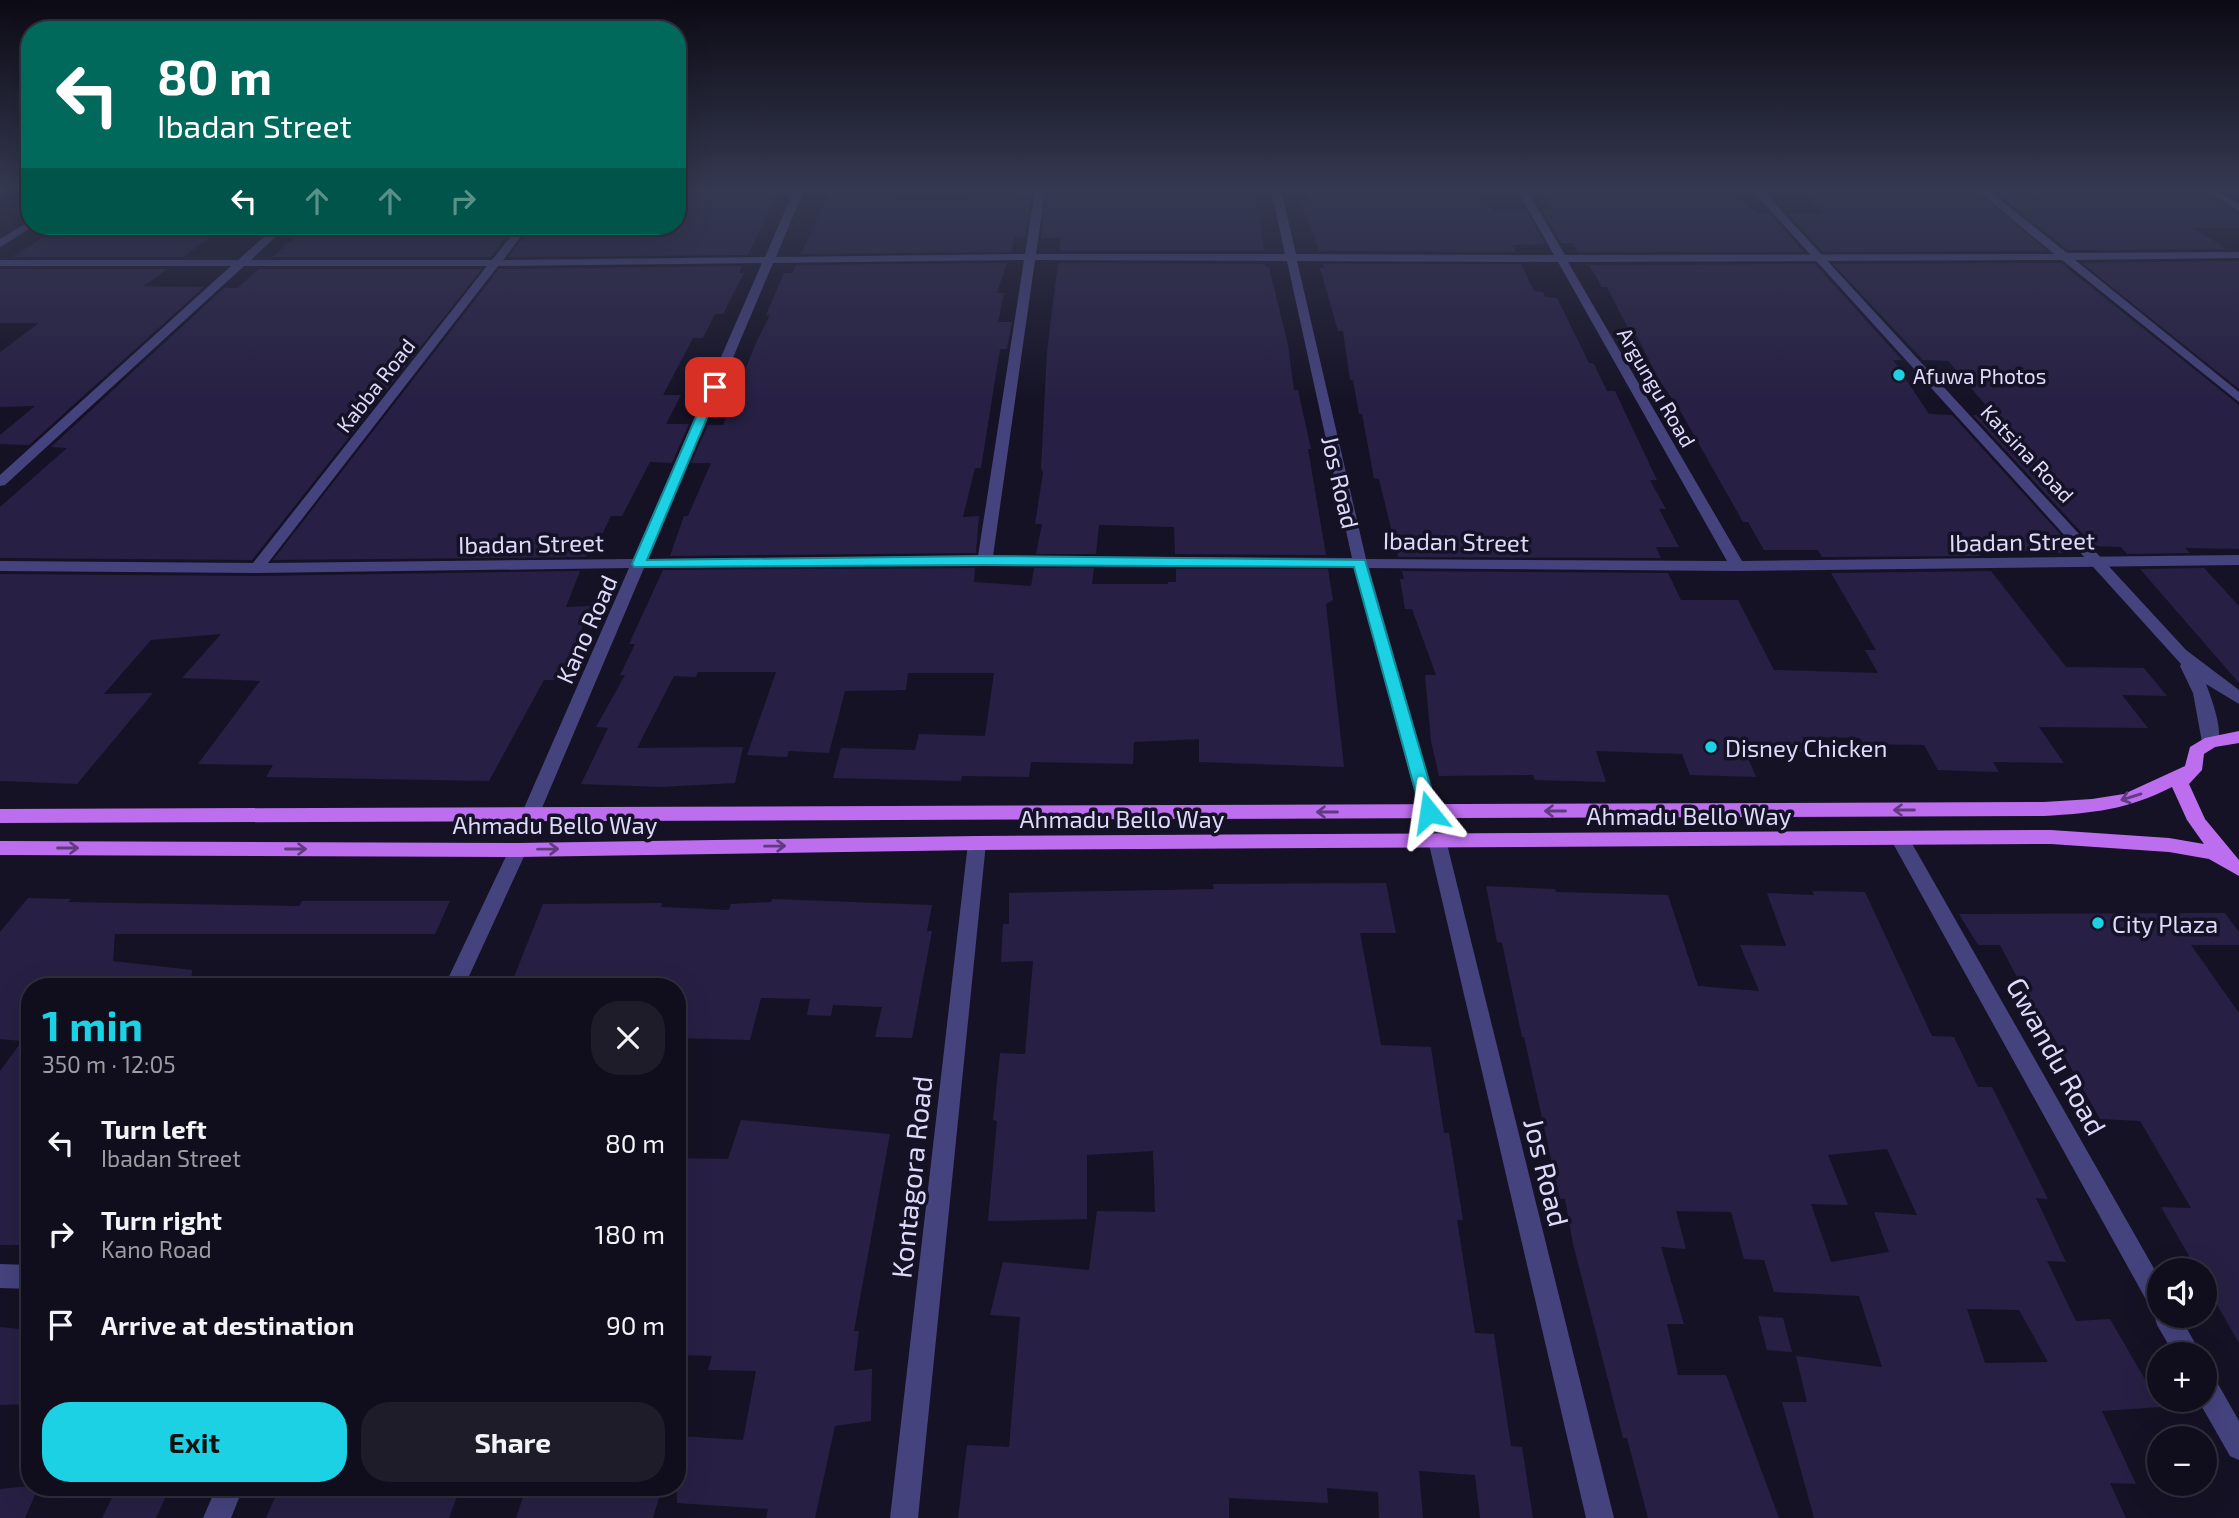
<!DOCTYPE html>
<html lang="en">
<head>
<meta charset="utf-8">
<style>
  body { margin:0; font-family:"Exo 2",sans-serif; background:#1e1c29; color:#f1f3f6; height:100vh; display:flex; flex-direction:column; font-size:26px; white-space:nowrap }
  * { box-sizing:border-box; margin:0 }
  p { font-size:23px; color:#9c9ca3 }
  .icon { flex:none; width:38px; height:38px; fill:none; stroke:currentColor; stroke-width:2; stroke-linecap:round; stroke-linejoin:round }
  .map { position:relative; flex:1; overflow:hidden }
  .side { position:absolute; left:21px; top:978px; width:665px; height:518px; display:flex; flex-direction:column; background:#100e1c; border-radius:28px; box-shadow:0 7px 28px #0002,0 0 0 2px #302e3b }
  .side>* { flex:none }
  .banner { position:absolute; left:21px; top:21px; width:665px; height:214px; border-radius:28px; box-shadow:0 7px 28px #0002,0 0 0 2px #302e3b; background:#00695c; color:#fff; overflow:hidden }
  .tools { position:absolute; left:2147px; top:1258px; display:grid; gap:14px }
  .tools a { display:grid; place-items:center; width:70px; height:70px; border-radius:50%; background:#100e1c; box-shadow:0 7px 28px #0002,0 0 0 2px #302e3b; font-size:35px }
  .pin { position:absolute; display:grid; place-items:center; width:60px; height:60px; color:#fff; margin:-30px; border-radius:14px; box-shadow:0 4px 10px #0006 }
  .me { position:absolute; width:77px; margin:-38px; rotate:345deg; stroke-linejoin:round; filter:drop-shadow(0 0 5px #0008) }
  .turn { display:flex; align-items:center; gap:24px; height:147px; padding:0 21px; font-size:32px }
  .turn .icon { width:91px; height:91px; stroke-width:2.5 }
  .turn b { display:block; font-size:49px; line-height:60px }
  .lanes { display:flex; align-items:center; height:66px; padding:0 21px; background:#0003; justify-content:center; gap:35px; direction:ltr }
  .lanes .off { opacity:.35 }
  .round { display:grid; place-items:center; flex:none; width:74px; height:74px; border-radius:28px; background:#1e1c29 }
  .summary { display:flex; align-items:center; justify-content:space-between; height:119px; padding:0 21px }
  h1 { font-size:42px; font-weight:700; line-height:52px; color:#1dd1e4 }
  .cta { display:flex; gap:14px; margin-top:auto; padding:14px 21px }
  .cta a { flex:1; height:80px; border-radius:28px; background:#1dd1e4; color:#111; font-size:28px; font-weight:700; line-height:80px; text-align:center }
  .cta a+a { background:#1e1c29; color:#f1f3f6 }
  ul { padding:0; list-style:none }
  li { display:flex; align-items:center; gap:21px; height:91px; padding:0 21px }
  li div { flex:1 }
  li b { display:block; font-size:26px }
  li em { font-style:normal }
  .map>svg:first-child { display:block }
  .building { fill:#272044; fill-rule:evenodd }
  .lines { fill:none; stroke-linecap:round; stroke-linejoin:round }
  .minor { fill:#45437e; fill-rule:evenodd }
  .tertiary { fill:#45437e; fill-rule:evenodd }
  .primary { fill:#bd6eee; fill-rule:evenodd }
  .oneway { stroke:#613b7f }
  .route { fill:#1dd1e4; stroke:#138894; stroke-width:2 }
  .poi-dot { fill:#1dd1e4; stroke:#151225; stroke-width:2.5 }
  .labels { text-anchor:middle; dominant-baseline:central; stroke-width:7; stroke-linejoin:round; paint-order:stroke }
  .far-poi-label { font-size:21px; fill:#dedafb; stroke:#151225; text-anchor:start }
  .far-street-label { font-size:21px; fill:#dedafb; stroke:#151225 }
  .street-label { font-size:24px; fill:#dedafb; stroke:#151225 }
  .poi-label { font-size:24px; fill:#dedafb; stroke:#151225; text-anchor:start }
  .near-street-label { font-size:28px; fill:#dedafb; stroke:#151225 }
</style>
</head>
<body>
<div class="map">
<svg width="2239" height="1518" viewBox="0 0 2239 1518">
  <rect width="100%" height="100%" fill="#151225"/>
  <!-- building -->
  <g class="building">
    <path d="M682,190h97l-31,65 -240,2 19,-24 115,-1 4,-6h31v-29z"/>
    <path d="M830,190h72l-3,10 67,-1 6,-9h60l-7,48 -10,-1 -4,15 -210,2z"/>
    <path d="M1047,190h204l8,20 5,41h-205l2,-13h-20z"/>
    <path d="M1305,190h175l12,21 34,-1 19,34 -33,1 4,7 -197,-1 -18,-49h6z"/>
    <path d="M1543,190h188l26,24h13l34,38h-226l-5,-9h-12l-19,-33h11z"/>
    <path d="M1801,190h174l72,61 -224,1 -35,-38h35z"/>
    <path d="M1992,190h211l36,24v14h-46l34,21 -159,1z"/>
    <path d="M60,226h165l-42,31h-170z"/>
    <path d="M309,226h199l-7,7h9l-19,24h-219z"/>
    <path d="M2239,261v128l-157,-126z"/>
    <path d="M1007,263l-10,30h7l-6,29h14l-5,27h-7l-19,119h-6l-12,49 16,-1 -3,37 -306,3 14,-40h4l23,-53h-20l17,-38h15l33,-82 14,-28h-4l18,-42h8l4,-8z"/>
    <path d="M1058,263l207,1 1,3h3l19,78 6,45h4l13,59h-3l18,106 -151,-1 -1,-27 -75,-2 -3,29h-60l6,-30h-7l8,-51 -2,-5 6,-117z"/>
    <path d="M2061,263l178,142v144l-54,-1 5,5 -63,1 -6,-7 -27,-1 -121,-131h21l-46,-54 -25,-1 -90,-96z"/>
    <path d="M1323,264h198l13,27 9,1 2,5 12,1 32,65 5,1 13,27h8l42,89h-7l16,29h-7l20,38h-23l5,11 -263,-1 -19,-78 -5,-1 -12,-64h-3l-6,-34h-3l-7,-49h-5l-18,-63h5z"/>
    <path d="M1815,264l87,96h-9l36,54 23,1 119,131h-14l6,7 -88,-4 5,7 -158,1 -4,-7h-54l-16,-28h-5l-61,-108 -24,-36 -21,-42h-5l-25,-49h-5l-13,-22z"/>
    <path d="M742,266l-3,7h5l-21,41h-8l-12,24h-10l-30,57h18l-15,29h23l-17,39 -22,-1 -28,54h-11l-16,33h-6l-3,8 -313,3 226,-291z"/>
    <path d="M0,269h167l-23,17 60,1 -175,158 -29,-1v-9l35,-29 -35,1v-55l39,-29h-39z"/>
    <path d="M259,269h223l-230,291 -252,-2v-51l67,-59 -16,-1 173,-159h13z"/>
    <path d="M975,568l-1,14 57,4 3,-18h60l-2,16h76v-2h8v-13h152l5,31 -7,4 18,163 -145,-5v-23l-65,3 -1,22 -102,-2 -2,15 -67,-1 -1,5 -128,-3 8,-30 74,2 4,-16 66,2 9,-63h-86l-2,17 -61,1 -16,62 -40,-2 -2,6 -40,-2 29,-83h-78l-2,5 -22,-1 -37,72 106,-1 -8,36 -74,4 -80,-3 27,-56 -12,-1 29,-52h-5l15,-31h-6l34,-74z"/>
    <path d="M2204,568l35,38v77l-99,-114z"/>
    <path d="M580,571l-14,36 24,-1 -12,32h3l-21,42h-16l-55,101 -223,-4 7,-12 -75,-1 62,-83 -78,-3 39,-44 -70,6 -47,54 49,-1 -76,91 -77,-3v-207l257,2z"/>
    <path d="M1402,571l266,2 13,27h57l36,70 104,3 -13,-23h11l-45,-77 160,-2 75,96 78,1 23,28 -45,-1 26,33 -109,-1 25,36 -71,-1 6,10 -61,-2 -14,-25 -61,-1 -3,-6 -58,-1 7,15 -63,1 10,24 -66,-2 -8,-21 -86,-3 10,31 -71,-2 -2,-5 -94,1 -8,-35 -6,-66h11l-24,-66h-7l-5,-30h4z"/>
    <path d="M1386,883l10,50h-36l21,112 50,2 13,86h5l14,87h-6l18,113 19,1 17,112 11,1 11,71h-53l-5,-43 -56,-4 4,47h-44l-1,-26 -51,-4 1,15 -99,-5v20h-271l9,-73 42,2 11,-130 -30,-2 13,-53 86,8 8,-59 58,1 -2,-61 -66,4v64l-99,2 9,-100 -4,-1 7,-67 25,1 8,-93 -32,1 2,-38h6v-31l205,-4 -1,-5z"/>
    <path d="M1486,886l69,3 1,3 112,3 30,91 61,5 -19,-46 46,1 -19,-53 47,2 -2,-4 53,1 67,144 22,1 24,50h14l56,112 -12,-1 30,64 -19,-1 29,60 34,-2 51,88 -59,4 34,73 -26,-1 16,35h-312l-32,-116h25l-11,-46 86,11 -23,-71 -85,-4 -10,-32 -20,-1 -13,-47 -55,-1 10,38 -25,-2 23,77h-17l11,51h48l53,143h-131l-21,-80h-4l-50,-194 -8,-45h-5l-36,-162h-2l-20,-94 -5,-1zM1887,1149l30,66 -43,-3 15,40 -58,10 -20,-58 37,1 -20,-50zM1967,1309l52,1 29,52 -63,1z"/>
    <path d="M28,898l43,1 -3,3 231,4 3,-5h148l-15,33h-320l-2,27 79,9 -1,17h-161v258h-30v-174l22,-30 -22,-2v-107z"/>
    <path d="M772,899l160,6 -5,26h5l-20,107 -37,-1 7,-30 -49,-2 -2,11 -24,-1 3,-16 -49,-1 -11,42 -73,-2v-51h-167l33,-83 119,-1 -1,4 68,3 2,-6 40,-2z"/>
    <path d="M2225,913l14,19v13h-48l48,68v330l-34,-59v-14h-8l-36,-63 30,1 -51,-87 -40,-2 -47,-83h-5l-48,-91h-22l-19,-31z"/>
    <path d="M741,1120l149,14 -36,197h5l-5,40 18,-2 -1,52 -36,5 -20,92h-49l2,-9 -91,-6v-67l66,4 13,-69 -48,-1 4,-14 -35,-1v-197l51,1z"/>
    <path d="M1758,1316l25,2 9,34 -25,-2z"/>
    <path d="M0,1327l30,3v74l-30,1z"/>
    <path d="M30,1486l8,2 -13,30h-25v-29z"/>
    <path d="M117,1488h53l-14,30h-54z"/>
    <path d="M279,1488h181l-11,30h-183z"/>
    <path d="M526,1488h136l-9,30h-137z"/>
  </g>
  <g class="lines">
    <!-- minor -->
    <g class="minor">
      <path d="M794,190h10l-28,67 249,-3 10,-64h10l-9,64h249l-14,-64h10l15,64 258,1 -37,-65h10l38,65 489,-1 -77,-64h11l79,63 172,-1v6l-164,2 164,132v10l-177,-142 -494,2 174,299 497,-6v10l-502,6 -368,-3 69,244 -3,5h-12l-3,-5 -66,-245 -369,-2 -341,3 -105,247 -3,5h-12l-3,-5 108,-247 -372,5 -257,-2v-10l253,2 234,-297h-243l-239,219 -5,1v-11l231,-209h-231v-6h238l38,-34h11l-36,34h241l27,-34h10l-26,34 262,-3zM1024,260l-46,296 -330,3 125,-296zM1035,260l252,1 65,297 -359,-2zM1297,261l261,1 169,299 -361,-2zM762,263l-129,296 -365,4 230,-297z"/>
      <path d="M2205,190h11l23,14v7z"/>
      <path d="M30,221v5h4l-34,21v-8z"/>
      <path d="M1899,831l7,2 254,446v37h20l21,38h-27l-17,-29 -3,-11 -264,-476 2,-5z"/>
      <path d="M1437,833l7,2 2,5 168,678h-28l-158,-678 2,-5z"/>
      <path d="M977,836l7,2 2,5 -68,675h-28l78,-675 2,-5z"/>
      <path d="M0,1264l30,1v24l-30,-1z"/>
      <path d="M2205,1373l9,4 25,44v39l-9,-4 -32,-56h7z"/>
    </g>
    <!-- tertiary -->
    <g class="tertiary">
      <path d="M1752,190h10l424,460 53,40v14l-33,-20c6,16 18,47 11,62l-6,2 -9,-6 -9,-49 -13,-27 1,-2z"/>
      <path d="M518,843l7,2 2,5 -63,137h-20l65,-137 2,-5z"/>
      <path d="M216,1488h27l-12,30h-28z"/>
    </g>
    <!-- primary -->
    <path class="primary" d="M2239,731v12l-24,4 -11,7 -2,16 -13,14 16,35 34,41v16l-30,-17 -40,-7 -118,-8 -1074,6 -459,7 -518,-2v-14l518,2 459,-7 1074,-6 118,8 35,6 -17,-24 -15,-33c-45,23 -79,26 -128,29l-2044,7v-14l2044,-7 48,-3 32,-5 61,-28 5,-19 15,-9z"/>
  </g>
  <!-- one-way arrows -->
  <defs><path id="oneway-shaft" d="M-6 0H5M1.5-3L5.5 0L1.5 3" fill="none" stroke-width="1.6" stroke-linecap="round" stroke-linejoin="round" transform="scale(1.75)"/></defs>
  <g class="oneway">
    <use href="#oneway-shaft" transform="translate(2131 797) rotate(163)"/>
    <use href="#oneway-shaft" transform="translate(1904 810) rotate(180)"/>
    <use href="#oneway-shaft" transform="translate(1555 811) rotate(180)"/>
    <use href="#oneway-shaft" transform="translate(1327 812) rotate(180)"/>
    <use href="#oneway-shaft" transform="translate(775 846) rotate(-1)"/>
    <use href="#oneway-shaft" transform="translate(68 848)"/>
    <use href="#oneway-shaft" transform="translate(296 849)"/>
    <use href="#oneway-shaft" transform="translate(548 849) rotate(-1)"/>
  </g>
  <!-- sky -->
  <linearGradient id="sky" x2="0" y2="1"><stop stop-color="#0c0a14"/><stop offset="0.47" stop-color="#353951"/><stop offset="1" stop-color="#353951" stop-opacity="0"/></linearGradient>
  <rect width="2239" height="402" fill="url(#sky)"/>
  <!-- route -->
  <path class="route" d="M715,384l5,3 -73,173 338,-4 380,4 73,252 -3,4 -6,2 -8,-6 -67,-245 -369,-2 -351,2 -2,-3 77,-177z"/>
  <!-- markers -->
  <g class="poi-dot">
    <circle cx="1899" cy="375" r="7"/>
    <circle cx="1711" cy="747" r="7"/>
    <circle cx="2098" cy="923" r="7"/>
  </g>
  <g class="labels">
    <!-- far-poi labels -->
    <g class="far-poi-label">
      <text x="1913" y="375">Afuwa Photos</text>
    </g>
    <!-- far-street labels -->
    <g class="far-street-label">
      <text transform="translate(375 385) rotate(-52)">Kabba Road</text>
      <text transform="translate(1657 387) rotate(60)">Argungu Road</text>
      <text transform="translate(2028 453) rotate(47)">Katsina Road</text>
    </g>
    <!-- street labels -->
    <g class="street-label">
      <text transform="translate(1341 482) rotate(77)">Jos Road</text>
      <text transform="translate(1456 541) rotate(1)">Ibadan Street</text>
      <text transform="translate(2022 541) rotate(-1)">Ibadan Street</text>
      <text transform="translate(531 543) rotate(-1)">Ibadan Street</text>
      <text transform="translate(586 629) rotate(-66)">Kano Road</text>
      <text x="1689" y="815">Ahmadu Bello Way</text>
      <text x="1122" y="818">Ahmadu Bello Way</text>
      <text x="555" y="824">Ahmadu Bello Way</text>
    </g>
    <!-- poi labels -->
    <g class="poi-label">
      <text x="1725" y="747">Disney Chicken</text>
      <text x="2112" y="923">City Plaza</text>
    </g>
    <!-- near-street labels -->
    <g class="near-street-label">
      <text transform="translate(2057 1056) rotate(61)">Gwandu Road</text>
      <text transform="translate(1547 1172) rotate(76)">Jos Road</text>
      <text transform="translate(911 1177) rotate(-84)">Kontagora Road</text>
    </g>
  </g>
</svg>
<div class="tools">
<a><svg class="icon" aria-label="sound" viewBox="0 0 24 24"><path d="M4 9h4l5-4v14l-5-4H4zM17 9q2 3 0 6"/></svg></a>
<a>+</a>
<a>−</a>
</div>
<div class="pin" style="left:715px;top:387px;background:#d93025"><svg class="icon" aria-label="arrive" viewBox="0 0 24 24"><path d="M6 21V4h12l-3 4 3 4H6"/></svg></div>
<svg class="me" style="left:1429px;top:812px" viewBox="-20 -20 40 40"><path d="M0-17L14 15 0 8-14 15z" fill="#1dd1e4" stroke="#fff" stroke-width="4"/></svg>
<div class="banner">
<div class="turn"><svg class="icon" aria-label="left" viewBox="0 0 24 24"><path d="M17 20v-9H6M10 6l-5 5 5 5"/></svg><div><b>80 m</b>Ibadan Street</div></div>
<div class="lanes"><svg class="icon" aria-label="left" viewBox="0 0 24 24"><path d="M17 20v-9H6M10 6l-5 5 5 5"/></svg><svg class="icon off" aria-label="ahead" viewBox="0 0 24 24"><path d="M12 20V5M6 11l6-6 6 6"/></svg><svg class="icon off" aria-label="ahead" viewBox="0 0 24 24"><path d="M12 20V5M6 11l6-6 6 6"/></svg><svg class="icon off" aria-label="right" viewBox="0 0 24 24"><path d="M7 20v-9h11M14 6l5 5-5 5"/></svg></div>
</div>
<section class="side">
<div class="summary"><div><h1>1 min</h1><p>350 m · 12:05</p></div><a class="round"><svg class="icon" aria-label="close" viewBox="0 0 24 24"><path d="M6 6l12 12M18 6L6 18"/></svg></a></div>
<ul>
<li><svg class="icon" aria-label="left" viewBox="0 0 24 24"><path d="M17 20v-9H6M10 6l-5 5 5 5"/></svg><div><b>Turn left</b><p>Ibadan Street</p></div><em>80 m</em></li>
<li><svg class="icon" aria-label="right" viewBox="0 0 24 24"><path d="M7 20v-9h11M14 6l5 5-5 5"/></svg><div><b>Turn right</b><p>Kano Road</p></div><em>180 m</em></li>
<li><svg class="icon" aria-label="arrive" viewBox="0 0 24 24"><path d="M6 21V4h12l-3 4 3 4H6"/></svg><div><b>Arrive at destination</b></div><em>90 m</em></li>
</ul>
<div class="cta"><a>Exit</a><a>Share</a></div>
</section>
</div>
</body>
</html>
